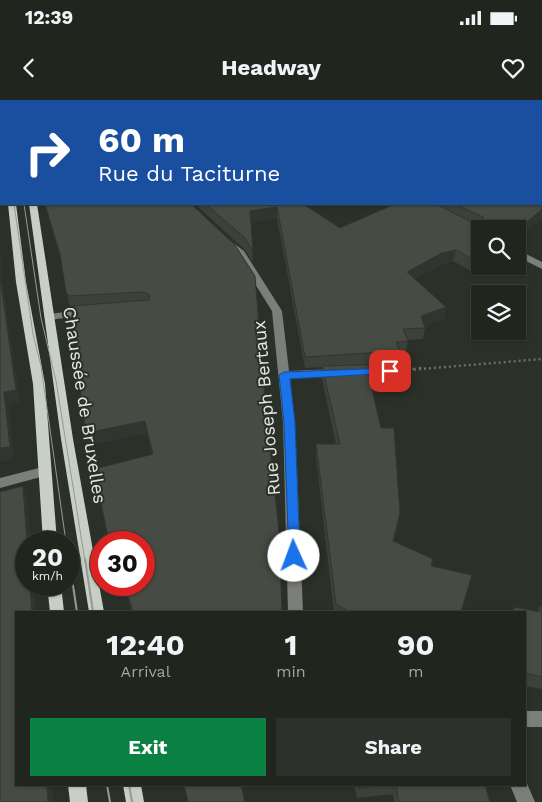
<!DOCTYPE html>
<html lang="en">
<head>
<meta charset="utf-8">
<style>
  body { margin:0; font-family:"Work Sans",sans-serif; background:#2d312b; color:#f1f3f6; height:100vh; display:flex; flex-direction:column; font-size:19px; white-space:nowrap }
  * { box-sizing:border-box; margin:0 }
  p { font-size:16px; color:#a2a5a4 }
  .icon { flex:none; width:28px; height:28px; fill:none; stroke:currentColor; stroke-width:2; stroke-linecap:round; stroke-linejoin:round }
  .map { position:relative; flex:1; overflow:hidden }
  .panel { position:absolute; left:15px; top:511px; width:511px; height:175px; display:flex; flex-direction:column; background:#20251e; border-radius:0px; box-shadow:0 1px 4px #0004,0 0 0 1px #3d423c }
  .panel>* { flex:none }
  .banner { position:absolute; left:0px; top:0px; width:542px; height:105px; box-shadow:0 1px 4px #0004,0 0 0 1px #3d423c; background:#1a4fa0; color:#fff; overflow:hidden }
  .controls { position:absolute; left:471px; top:120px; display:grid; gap:10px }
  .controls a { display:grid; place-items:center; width:55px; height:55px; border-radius:0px; background:#20251e; box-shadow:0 1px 4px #0004,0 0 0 1px #3d423c; font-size:25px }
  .speed { position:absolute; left:15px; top:431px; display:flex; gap:10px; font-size:25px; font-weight:700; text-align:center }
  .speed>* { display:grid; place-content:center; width:65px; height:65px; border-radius:50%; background:#20251e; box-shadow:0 1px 4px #0004,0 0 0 1px #3d423c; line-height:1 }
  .speed small { font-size:12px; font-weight:400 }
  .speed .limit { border:8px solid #d22; background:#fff; color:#111 }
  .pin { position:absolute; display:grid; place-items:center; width:42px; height:42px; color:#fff; margin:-21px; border-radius:10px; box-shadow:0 2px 8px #0006 }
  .me { position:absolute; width:55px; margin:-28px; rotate:358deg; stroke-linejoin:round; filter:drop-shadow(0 0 4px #0008) }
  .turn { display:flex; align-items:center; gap:18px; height:105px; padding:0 15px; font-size:22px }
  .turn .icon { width:65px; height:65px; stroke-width:2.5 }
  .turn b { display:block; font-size:35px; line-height:42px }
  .eta { display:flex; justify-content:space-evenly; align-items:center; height:85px; text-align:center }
  .eta b { font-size:30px; font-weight:700; line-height:35px }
  .primary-button { display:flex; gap:10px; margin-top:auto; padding:10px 15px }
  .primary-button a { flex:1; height:58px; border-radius:0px; background:#0b8043; color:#fff; font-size:20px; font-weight:700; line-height:58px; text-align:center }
  .primary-button a+a { background:#2d312b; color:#f1f3f6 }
  .status { display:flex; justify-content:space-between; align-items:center; height:35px; padding:0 25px; background:#20251e; direction:ltr }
  .status svg { height:14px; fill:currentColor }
  header { display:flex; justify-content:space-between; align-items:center; height:65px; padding:0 15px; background:#20251e; font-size:22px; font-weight:700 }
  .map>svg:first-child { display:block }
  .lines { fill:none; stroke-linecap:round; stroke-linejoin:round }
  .path-far1 { stroke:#6a6f67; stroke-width:2.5; stroke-dasharray:2 3; stroke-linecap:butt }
  .path { stroke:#6a6f67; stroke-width:3; stroke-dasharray:2.5 4; stroke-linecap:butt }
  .minor { fill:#7b7e7a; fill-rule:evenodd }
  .major { fill:#c8cfc5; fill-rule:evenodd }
  .tram-far1 { stroke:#959a93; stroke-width:1 }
  .tram { stroke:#959a93; stroke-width:2 }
  .wall { fill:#3c413a; fill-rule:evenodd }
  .shaded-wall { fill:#31352f }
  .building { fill:#464c43; stroke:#31352f }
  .route { fill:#1a73e8; stroke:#114b97 }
  .labels { text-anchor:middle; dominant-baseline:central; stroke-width:4; stroke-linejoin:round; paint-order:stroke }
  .street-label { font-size:18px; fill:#e4e8e2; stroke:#2b3128 }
</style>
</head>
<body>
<div class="status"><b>12:39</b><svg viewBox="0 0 49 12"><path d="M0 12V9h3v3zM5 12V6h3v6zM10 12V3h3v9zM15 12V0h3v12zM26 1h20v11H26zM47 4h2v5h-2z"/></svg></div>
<header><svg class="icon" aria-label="back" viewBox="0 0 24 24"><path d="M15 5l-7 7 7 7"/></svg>Headway<svg class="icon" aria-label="heart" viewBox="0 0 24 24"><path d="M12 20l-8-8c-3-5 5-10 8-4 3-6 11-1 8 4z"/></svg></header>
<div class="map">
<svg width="542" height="702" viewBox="0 0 542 702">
  <rect width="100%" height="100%" fill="#2b3128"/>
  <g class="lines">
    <!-- path-far1 -->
    <path class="path-far1" d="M409,270l133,-11"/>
    <!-- path -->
    <path class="path" d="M393,271l31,-3"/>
    <!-- minor -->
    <g class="minor">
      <path d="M228,139l16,12 38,60 7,60 48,-2 6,4 -6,4 -47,1 5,44 8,190h-15l-5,-190 -11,-111 -35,-56 -14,-13z"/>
      <path d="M518,150l24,12v7l-24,-12z"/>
      <path d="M87,209l4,1v4l-41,6 -5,-3 5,-3z"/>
      <path d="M43,367l5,2 1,3 -1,3 -48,13v-10z"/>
      <rect x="525" y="611" width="17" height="16"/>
      <path d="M525,679l10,23h-18l-7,-17h15z"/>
    </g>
    <!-- major -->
    <g class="major">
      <rect x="12" y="0" width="6" height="1"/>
      <rect x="0" y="24" width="1" height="13"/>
      <path d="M8,104h8l10,78 19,102 12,158h-14l-10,-158 -17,-102z"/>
      <path d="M29,104h8l36,235 31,173h-15l-28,-173z"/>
      <path d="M47,485h14l3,27h-14z"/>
      <path d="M68,685h18l2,17h-18z"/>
      <path d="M123,685h18l3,17h-18z"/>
    </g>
    <!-- tram-far1 -->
    <g class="tram-far1">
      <path d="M0,7l1,8"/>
      <path d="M14,104l19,130 8,32 25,176"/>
      <path d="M24,104l17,114 15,63 29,180"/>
      <path d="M69,458v3"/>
    </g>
    <!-- tram -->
    <g class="tram">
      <path d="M69,459l8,53"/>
      <path d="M85,459l8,53"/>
      <path d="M107,685l3,17"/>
      <path d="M129,685l3,17"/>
    </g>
  </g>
  <!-- wall -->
  <g class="wall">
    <path d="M542,51v68h-1l-23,19v-9l-38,37h3l-10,6 -20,-11 -13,4 -26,14 32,28 -2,12 -20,7 1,2 -2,11 -15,1 -2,13 -7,1 -1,9h-2l1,2 -2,13 -25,2 28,145 -4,16 39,18 -2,7 30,46h-127l-18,-155v-13h20l-14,-65v-12l-17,1 -28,-150 -27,4 3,40 -8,-12 -50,-46h111l-2,1 36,23 55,-24h146zM394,263l-2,1 -38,1z"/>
    <path d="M45,104h146l91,408h-150l-8,-27h20l8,-131 -5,-21 -58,12 -11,-96 -7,-42 -2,-4 -8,-43 -12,-41z"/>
    <path d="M540,506l2,1v82l-17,-3v-74h-13l2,-5 23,4z"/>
    <path d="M354,685h131l5,17h-96l-1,-8 -36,4z"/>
  </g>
  <!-- shaded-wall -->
  <g class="shaded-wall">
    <path d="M361,0h15l-2,1h-15z"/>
    <path d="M277,107v11l-27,4v-11z"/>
    <path d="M542,109l-1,10 -23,19v-8z"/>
    <path d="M0,147l3,38 17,117 -11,2 5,55 -14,3v-14l4,-56 -4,-115z"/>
    <path d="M456,150l-3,11 -13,4 -35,19 2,-12 35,-19z"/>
    <path d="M480,158v8h3l-10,6 3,-11z"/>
    <path d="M446,207l-2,12 -25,9 2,-12z"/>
    <path d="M145,321l2,12 -58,12 -3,-12z"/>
    <path d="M23,386l4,13 4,43h-4z"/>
    <path d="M400,413l-2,12 -7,28 2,-12z"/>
    <path d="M30,485h4l2,27h-4z"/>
    <path d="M47,685h5l1,17h-5z"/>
  </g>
  <!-- building -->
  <g class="building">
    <path d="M26,0h335l-2,1h-332z"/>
    <path d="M542,51v58l-24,21v-1h-38v29l-4,3 -20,-11 -14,3 -35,19 39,35 -25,9 4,12 -22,1 5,12 -12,1 4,9 -95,6 -28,-150 -27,4 3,40 -8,-13 -39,-34h97l37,24 55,-24h41l47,24v-11l-28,-13h86v-52z"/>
    <path d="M45,104h146l44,41 20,31 11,136 13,119 3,81h-149l-8,-27h19v-43h-35l-15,-73 59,-15 -8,-33 -59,12 -11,-84h3l-7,-43 78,-6 1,-5 -6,-3 -75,4 -3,-4 -6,-38z"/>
    <path d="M0,177l16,113 -12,2 6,55 -10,1z"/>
    <path d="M395,262l2,3 -30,3 14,60h13l6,85 -7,28 40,18 -2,7 41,9 -11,37h-111l-14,-8 -20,-160h24l-18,-78 70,-2z"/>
    <path d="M23,386l4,56 -1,43h4l2,27h-16v173h31l1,17h-48v-310z"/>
    <path d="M540,506l2,1v70l-17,-4v-61h-11v-5l26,5z"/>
    <path d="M184,685h57l4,17h-57z"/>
    <path d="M358,685h27l-26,3z"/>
    <path d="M396,685h89l5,17h-91z"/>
  </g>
  <!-- route -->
  <path class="route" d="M390,268l5,3 -2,2 -103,6 5,43 5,134 -2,3h-9l-5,-137 -5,-47 5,-3z"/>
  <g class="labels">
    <!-- street labels -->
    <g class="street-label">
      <text transform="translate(85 305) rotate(81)">Chaussée de Bruxelles</text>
      <text transform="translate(266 308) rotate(-95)">Rue Joseph Bertaux</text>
    </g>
  </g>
</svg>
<div class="controls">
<a><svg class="icon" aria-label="search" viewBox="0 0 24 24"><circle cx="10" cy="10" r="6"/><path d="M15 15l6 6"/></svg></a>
<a><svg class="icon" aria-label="layers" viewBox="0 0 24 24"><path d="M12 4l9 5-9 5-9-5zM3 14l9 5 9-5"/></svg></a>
</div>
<div class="speed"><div>20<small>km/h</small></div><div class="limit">30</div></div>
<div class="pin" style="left:390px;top:271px;background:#d93025"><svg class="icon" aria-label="arrive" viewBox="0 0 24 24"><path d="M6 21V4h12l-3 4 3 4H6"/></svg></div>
<svg class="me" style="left:294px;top:456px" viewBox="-20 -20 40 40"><circle r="19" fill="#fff"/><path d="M0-13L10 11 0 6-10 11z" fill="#1a73e8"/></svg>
<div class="banner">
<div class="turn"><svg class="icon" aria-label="right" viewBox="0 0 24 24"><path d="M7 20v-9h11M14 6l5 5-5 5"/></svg><div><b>60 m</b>Rue du Taciturne</div></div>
</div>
<section class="panel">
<div class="eta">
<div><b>12:40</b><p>Arrival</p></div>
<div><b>1</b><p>min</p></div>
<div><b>90</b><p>m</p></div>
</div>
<div class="primary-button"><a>Exit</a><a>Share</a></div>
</section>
</div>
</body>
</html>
